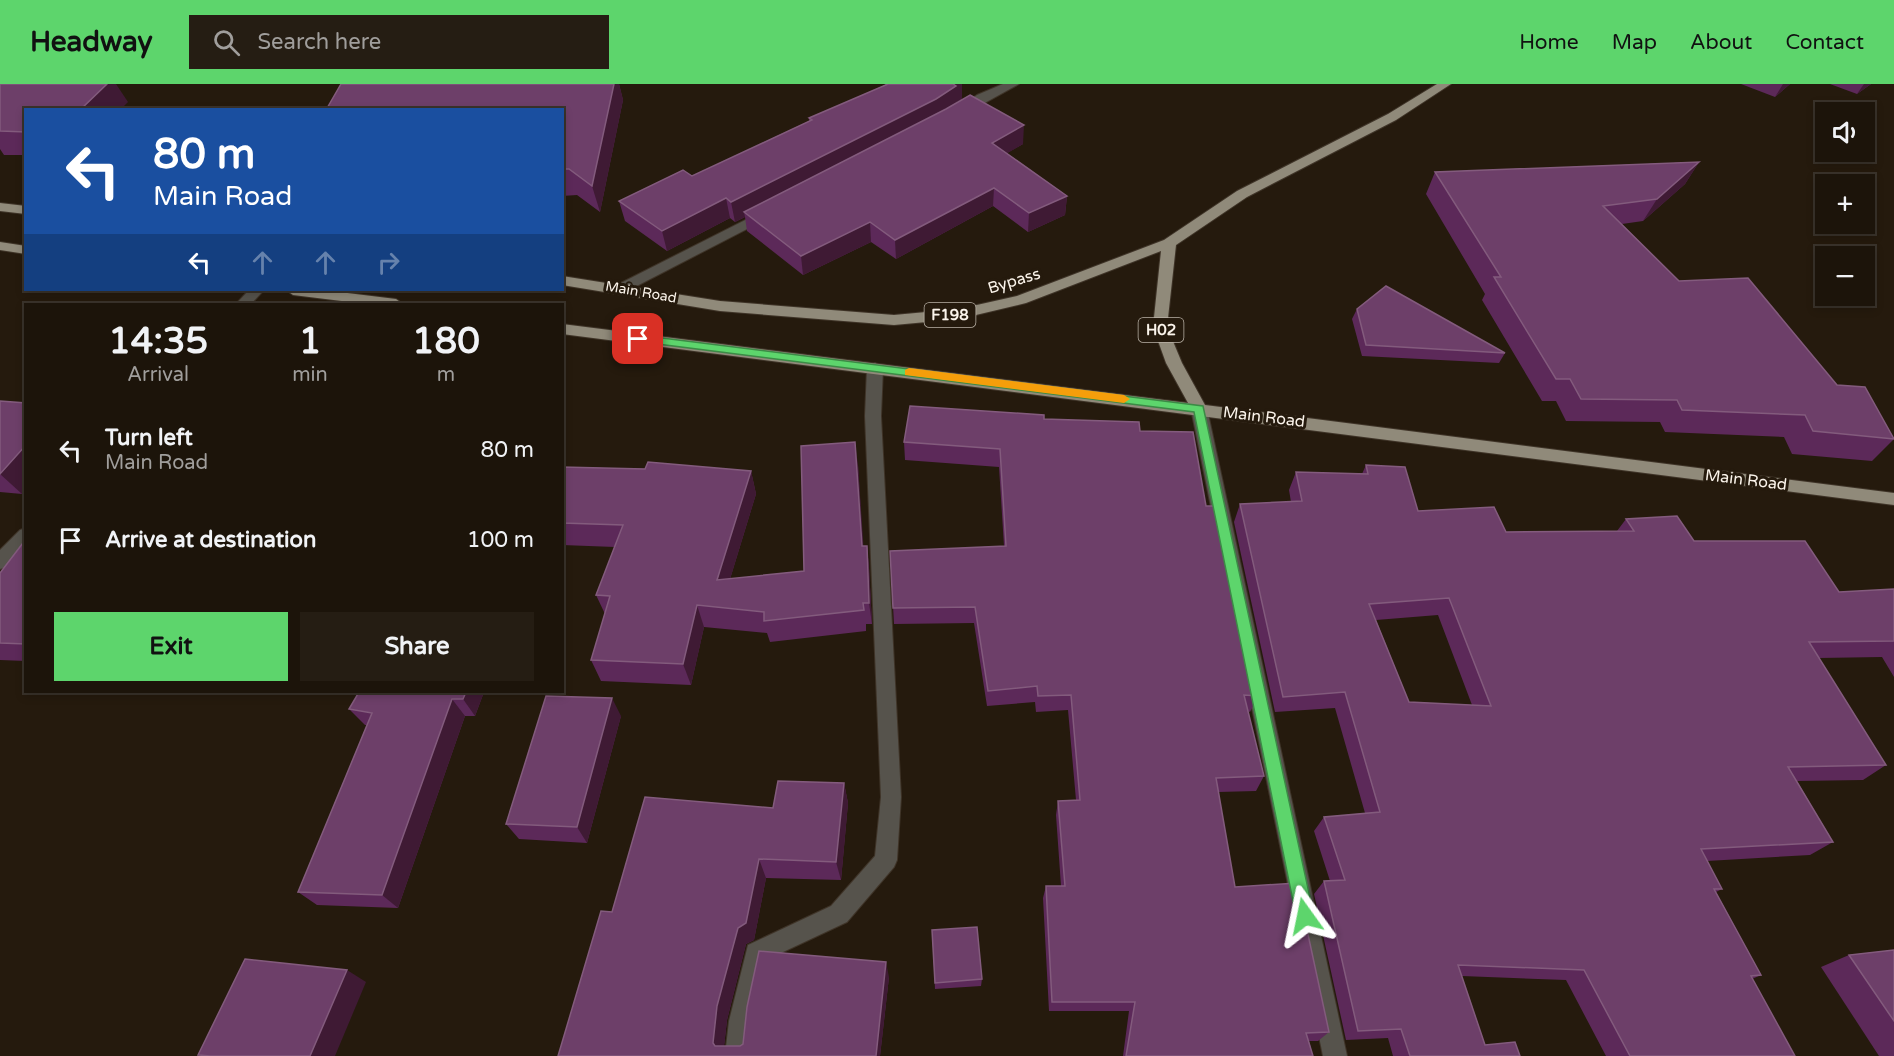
<!DOCTYPE html>
<html lang="en">
<head>
<meta charset="utf-8">
<style>
  body { margin:0; font-family:"Varela Round",sans-serif; background:#251d13; color:#f1f3f6; height:100vh; display:flex; flex-direction:column; font-size:22px; white-space:nowrap }
  * { box-sizing:border-box; margin:0 }
  p { font-size:20px; color:#a09e9c }
  .icon { flex:none; width:33px; height:33px; fill:none; stroke:currentColor; stroke-width:2; stroke-linecap:round; stroke-linejoin:round }
  .map { position:relative; flex:1; overflow:hidden }
  .side { position:absolute; left:24px; top:219px; width:540px; height:390px; display:flex; flex-direction:column; background:#1c140a; border-radius:0px; box-shadow:0 3px 9px #0003,0 0 0 2px #3a332b }
  .side>* { flex:none }
  .hud { position:absolute; left:24px; top:24px; width:540px; height:183px; border-radius:0px; box-shadow:0 3px 9px #0003,0 0 0 2px #3a332b; background:#1a4fa0; color:#fff; overflow:hidden }
  .tools { position:absolute; left:1815px; top:18px; display:grid; gap:12px }
  .tools a { display:grid; place-items:center; width:60px; height:60px; border-radius:0px; background:#1c140a; box-shadow:0 3px 9px #0003,0 0 0 2px #3a332b; font-size:30px }
  .pin { position:absolute; display:grid; place-items:center; width:51px; height:51px; color:#fff; margin:-26px; border-radius:12px; box-shadow:0 3px 9px #0006 }
  .me { position:absolute; width:66px; margin:-33px; rotate:348deg; stroke-linejoin:round; filter:drop-shadow(0 0 4px #0008) }
  .turn { display:flex; align-items:center; gap:21px; height:126px; padding:0 30px; font-size:27px }
  .turn .icon { width:78px; height:78px; stroke-width:2.5 }
  .turn b { display:block; font-size:42px; line-height:51px }
  .lanes { display:flex; align-items:center; height:57px; padding:0 30px; background:#0003; justify-content:center; gap:30px; direction:ltr }
  .lanes .off { opacity:.35 }
  .eta { display:flex; justify-content:space-evenly; align-items:center; height:102px; text-align:center }
  .eta b { font-size:36px; font-weight:800; line-height:42px }
  .button { display:flex; gap:12px; margin-top:auto; padding:12px 30px }
  .button a { flex:1; height:69px; border-radius:0px; background:#5dd56c; color:#111; font-size:24px; font-weight:800; line-height:69px; text-align:center }
  .button a+a { background:#251d13; color:#f1f3f6 }
  ul { padding:0; list-style:none }
  li { display:flex; align-items:center; gap:18px; height:90px; padding:0 30px }
  li div { flex:1 }
  li b { display:block; font-size:22px }
  li em { font-style:normal }
  header { display:flex; align-items:center; gap:36px; box-sizing:border-box; height:84px; padding:0 30px; background:#5dd56c; color:#111 }
  header strong { font-size:28px }
  nav { display:flex; gap:33px; margin-inline-start:auto; font-size:21px }
  .search { width:420px; height:54px; background:#251d13; display:flex; align-items:center; gap:15px; box-sizing:border-box; padding:0 21px; border-radius:0px; color:#a09e9c; font-size:22px }
  .map>svg:first-child { display:block }
  .lines { fill:none; stroke-linecap:round; stroke-linejoin:round }
  .minor-casing { stroke:#3f3428; stroke-width:2 }
  .major-casing { stroke:#3f3428; stroke-width:2 }
  .minor { fill:#56534c; fill-rule:evenodd }
  .major { fill:#908a7a; fill-rule:evenodd }
  .wall { fill:#5c2959; fill-rule:evenodd }
  .shaded-wall { fill:#3f1a34 }
  .building { fill:#6d3f69; stroke:#835b7d; stroke-width:1.5; fill-rule:evenodd }
  .route { fill:#5dd56c; stroke:#3c8a46; stroke-width:1.5 }
  .slow { fill:#f59e0b }
  .labels { text-anchor:middle; dominant-baseline:central; stroke-width:6; stroke-linejoin:round; paint-order:stroke }
  .far-street-label { font-size:14px; fill:#fbf4eb; stroke:#251a0d }
  .shield { fill:#251a0d; stroke:#bbb3a8; stroke-width:1.5 }
  .shield-label { font-size:15px; font-weight:bold; fill:#fbf4eb }
  .street-label { font-size:16px; fill:#fbf4eb; stroke:#251a0d }
</style>
</head>
<body>
<header>
<strong>Headway</strong>
<div class="search"><svg class="icon" aria-label="search" viewBox="0 0 24 24"><circle cx="10" cy="10" r="6"/><path d="M15 15l6 6"/></svg>Search here</div>
<nav><a>Home</a><a>Map</a><a>About</a><a>Contact</a></nav>
</header>
<div class="map">
<svg width="1894" height="972" viewBox="0 0 1894 972">
  <rect width="100%" height="100%" fill="#251a0d"/>
  <g class="lines">
    <!-- minor casing -->
    <g class="minor-casing">
      <g id="minor">
        <path d="M1003,0h16l-56,31h-8l-2,-3 24,-17z"/>
        <path d="M767,125l5,1 2,3 -2,3 -145,75 -5,2 -7,-5 2,-3z"/>
        <path d="M249,206h15l-13,14h-15z"/>
        <path d="M875,279l8,5 -2,48 20,381 -4,63 -3,7 -47,55 -81,38 -13,61 -4,35h-24l4,-35 19,-76 83,-39 44,-50 6,-59 -16,-381 2,-48z"/>
        <path d="M1199,319l6,2 2,4 140,647h-24l-132,-647 2,-4z"/>
        <path d="M26,444v19l-20,20 -6,2v-19l20,-20z"/>
      </g>
    </g>
    <!-- major casing -->
    <g class="major-casing">
      <g id="major">
        <path d="M1437,0h14l-55,36 -149,77 -71,48 -9,82 15,36 23,42 689,88v12l-1332,-171v-10l626,79 -22,-40 -13,-36 8,-76 -135,52 -67,16 -65,6 -174,-14 -158,-26v-9l158,25 174,14 65,-6 58,-13 147,-56 73,-49 151,-77z"/>
        <path d="M0,119l26,3v8l-26,-3z"/>
        <path d="M0,158l26,4v8l-26,-4z"/>
        <path d="M286,206h37l73,9 7,5h-37l-73,-9z"/>
      </g>
    </g>
    <!-- minor -->
    <use href="#minor" class="minor"/>
    <!-- major -->
    <use href="#major" class="major"/>
  </g>
  <!-- wall -->
  <g class="wall">
    <path d="M0,0l128,18 -102,8v45h-22l-4,-6z"/>
    <path d="M341,0h278l4,16 -23,112 -23,-17 -15,1v-86z"/>
    <path d="M885,0h77v15l-6,3v1l67,41 -16,9 60,43 -2,19 -37,17 -35,-26 -97,53 -25,-17 -68,33 -56,-44 -2,-14 -10,5 -5,-4 -63,33 -42,-30 -6,-20 73,-25 117,-55v-3l76,-33z"/>
    <path d="M1741,0h49l-15,13z"/>
    <path d="M1830,0h41l-14,10z"/>
    <path d="M1699,78l-14,22 -42,37 -21,3 57,57 158,104 57,53v1l-22,22 -80,-7 -8,-17 -119,-5 -5,-10 -94,-1 -10,-20h-14l-60,-101 3,-6 -59,-100 9,-22z"/>
    <path d="M1357,225l148,44 -6,10 -137,-7 -10,-37z"/>
    <path d="M0,317l26,2v87l-4,4 -22,-2z"/>
    <path d="M1044,335l96,12 66,75 52,190 -8,16 -2,-1 16,65 -8,15 -38,1 17,95 94,145 -11,9h-9l4,15h-190l6,-45h-80l-6,-113 3,-12h15l-5,-71 2,-14 18,-1 -8,-90 -32,2 -1,-10 -48,4 -13,-83 -80,1 -4,-73 114,-5 -5,-79 -94,-7 -1,-18z"/>
    <path d="M858,381l5,81h4l2,22 3,56h-6v7l-96,11 -3,-9 -63,-6 -13,58 -90,-4 -10,-21 14,-46 -9,-19 19,-48 -53,-2v-78l189,4 5,23 -26,85 74,-8z"/>
    <path d="M1366,381l52,46 88,21 111,-1 9,-12 68,22 145,51 55,-3v88l-12,-20 -63,1 67,107 -23,15 -66,1 36,61 -23,13 -103,6 15,28 -6,3 45,83 -9,4 43,77h-189l-40,-76 -104,-4 23,69 35,11h-127l-5,-18 -42,2 -32,-146 10,-13h6l-16,-50 10,-14 41,-4 -30,-105 -60,4 -41,-190 6,-18 51,-2 -2,-12 7,-18 66,2zM1438,531l34,90 -63,-3 -33,-82z"/>
    <path d="M26,455v122l-26,-1v-87z"/>
    <path d="M484,608l-9,24h-10l-67,192 -81,-3 -19,-13 69,-167h-2l-16,-16z"/>
    <path d="M621,632l-34,127 -68,-4 -13,-15z"/>
    <path d="M844,699l4,20 -7,77 -75,-2 -12,62 -8,4 -19,76 -3,26h16l149,-69 -9,79h-322l54,-144 161,-104z"/>
    <path d="M932,846l50,49 -1,7 -46,3z"/>
    <path d="M1894,866v106h-15l-58,-89 28,-12z"/>
  </g>
  <!-- shaded-wall -->
  <g class="shaded-wall">
    <path d="M107,0h9l12,18 -8,8h-40z"/>
    <path d="M614,0h5l4,16 -23,112 -8,-26z"/>
    <path d="M953,0h9v15l-6,3v4l-212,106 1,5 -10,5 -4,-20z"/>
    <path d="M1783,0h7l-15,13z"/>
    <path d="M1864,0h7l-14,10z"/>
    <path d="M1024,41l-1,19 -31,18v-19z"/>
    <path d="M1699,78l-14,22 -42,37 14,-22z"/>
    <path d="M994,104l-1,18 -97,53 -1,-19z"/>
    <path d="M1067,112l-2,19 -37,17 1,-19z"/>
    <path d="M726,114l4,20 -63,33 -5,-20z"/>
    <path d="M870,138l1,20 -68,33 -2,-19z"/>
    <path d="M855,358l3,23 7,104 -3,-23z"/>
    <path d="M26,361v45l-4,4 -22,-20z"/>
    <path d="M751,387l5,23 -33,108 -6,-22z"/>
    <path d="M867,462l2,22 3,56 -3,-21z"/>
    <path d="M697,521l7,22 -13,58 -8,-21z"/>
    <path d="M466,608h18l-9,24 -12,-17z"/>
    <path d="M612,614l9,18 -34,127 -10,-16z"/>
    <path d="M452,615l13,17 -67,192 -16,-13z"/>
    <path d="M844,699l4,20 -7,77 -5,-18z"/>
    <path d="M759,775l7,19 -12,62 -8,4 -19,76 -4,36 -10,-13 4,-37 21,-78z"/>
    <path d="M886,878l3,15 -9,79h-4z"/>
    <path d="M347,886l19,12 -31,74h-25z"/>
  </g>
  <!-- building -->
  <g class="building">
    <path d="M0,0h107l-27,26h-54v22l-26,-1z"/>
    <path d="M341,0h273l-22,102 -23,-17h-7v-59h-236z"/>
    <path d="M888,0h65l3,2 -20,13 -205,103 -5,-4 -64,33 -43,-30 64,-31 9,6 120,-56 -3,-2z"/>
    <path d="M970,11l54,30 -32,18 75,53 -38,17 -35,-25 -99,52 -25,-18 -69,34 -57,-44 202,-103z"/>
    <path d="M1699,78l-42,37 -54,7 76,75 69,-3 89,107 28,2 29,52 -81,-8 -8,-16 -123,-5 -5,-10 -96,-1 -11,-20h-14l-62,-102h7l-66,-105z"/>
    <path d="M1386,202l119,67 -139,-8 -9,-36z"/>
    <path d="M0,317l26,2v42l-26,29z"/>
    <path d="M910,322l134,9v4l95,3 1,9 53,1 13,74h12l40,190 -14,-1 20,81 -48,2 19,109 62,-4 32,149 -23,1 7,23h-187l9,-54h-83l-6,-116h19l-7,-85 22,-1 -9,-105 -33,1 -1,-10 -49,5 -13,-84 -82,1 -3,-57 116,-5 -6,-97 -96,-7z"/>
    <path d="M855,358l7,104h5l2,57h-6l1,7 -100,11v-9l-67,-7 -14,59 -92,-4 19,-64 -14,-1 27,-70 -61,-2v-56l83,2 3,-7 103,9 -34,109 87,-9 -3,-125z"/>
    <path d="M1366,381l39,2 13,44 76,-4 12,25 128,-1 -8,-12 51,-3 17,25h111l34,51 55,-3v52l-85,1 77,123 -98,2 45,75 -132,7 21,40h-8l47,86 -10,1 44,80h-165l-46,-86 -126,-5 27,80 30,-3 5,14h-110l-9,-27 -43,2 -34,-150 21,-1 -21,-63 56,-5 -35,-120 -62,5 -43,-193 62,-3 -6,-29 72,2zM1449,514l42,108 -82,-4 -40,-98z"/>
    <path d="M26,455v105l-26,-1v-70z"/>
    <path d="M359,608h107l-3,7h-11l-70,196 -84,-3 74,-179 -23,-4z"/>
    <path d="M546,612l66,2 -35,129 -71,-3z"/>
    <path d="M778,697l66,2 -8,79 -77,-3 -13,64 -8,5 -21,78 -4,37 2,3h25l3,-2 4,-37 12,-56 127,11 -10,94h-318l43,-145 11,1 33,-115 128,11z"/>
    <path d="M977,843l5,52 -47,4 -3,-53z"/>
    <path d="M1894,866v71l-45,-66z"/>
    <path d="M245,875l102,11 -37,86h-99l-13,-1z"/>
  </g>
  <!-- route -->
  <path class="route" d="M638,251l565,71 111,510 -3,6 -6,2 -6,-2 -3,-6 -102,-504 -560,-71v-5z"/>
  <!-- slow -->
  <path class="slow" d="M909,284l215,27 6,4 -6,4 -219,-28v-5z"/>
  <g class="labels">
    <!-- far-street labels -->
    <g class="far-street-label">
      <text transform="translate(641 208) rotate(10)">Main Road</text>
    </g>
    <!-- shield labels -->
    <g class="shield">
      <rect x="924.5" y="219" width="51" height="24" rx="4.5"/>
      <rect x="1138.5" y="234" width="45" height="24" rx="4.5"/>
    </g>
    <g class="shield-label">
      <text x="950" y="231">F198</text>
      <text x="1161" y="246">H02</text>
    </g>
    <!-- street labels -->
    <g class="street-label">
      <text transform="translate(1014 197) rotate(-17)">Bypass</text>
      <text transform="translate(1264 333) rotate(7)">Main Road</text>
      <text transform="translate(1746 396) rotate(7)">Main Road</text>
    </g>
  </g>
</svg>
<div class="tools">
<a><svg class="icon" aria-label="sound" viewBox="0 0 24 24"><path d="M4 9h4l5-4v14l-5-4H4zM17 9q2 3 0 6"/></svg></a>
<a>+</a>
<a>−</a>
</div>
<div class="pin" style="left:638px;top:255px;background:#d93025"><svg class="icon" aria-label="arrive" viewBox="0 0 24 24"><path d="M6 21V4h12l-3 4 3 4H6"/></svg></div>
<svg class="me" style="left:1305px;top:832px" viewBox="-20 -20 40 40"><path d="M0-17L14 15 0 8-14 15z" fill="#5dd56c" stroke="#fff" stroke-width="4"/></svg>
<div class="hud">
<div class="turn"><svg class="icon" aria-label="left" viewBox="0 0 24 24"><path d="M17 20v-9H6M10 6l-5 5 5 5"/></svg><div><b>80 m</b>Main Road</div></div>
<div class="lanes"><svg class="icon" aria-label="left" viewBox="0 0 24 24"><path d="M17 20v-9H6M10 6l-5 5 5 5"/></svg><svg class="icon off" aria-label="ahead" viewBox="0 0 24 24"><path d="M12 20V5M6 11l6-6 6 6"/></svg><svg class="icon off" aria-label="ahead" viewBox="0 0 24 24"><path d="M12 20V5M6 11l6-6 6 6"/></svg><svg class="icon off" aria-label="right" viewBox="0 0 24 24"><path d="M7 20v-9h11M14 6l5 5-5 5"/></svg></div>
</div>
<section class="side">
<div class="eta">
<div><b>14:35</b><p>Arrival</p></div>
<div><b>1</b><p>min</p></div>
<div><b>180</b><p>m</p></div>
</div>
<ul>
<li><svg class="icon" aria-label="left" viewBox="0 0 24 24"><path d="M17 20v-9H6M10 6l-5 5 5 5"/></svg><div><b>Turn left</b><p>Main Road</p></div><em>80 m</em></li>
<li><svg class="icon" aria-label="arrive" viewBox="0 0 24 24"><path d="M6 21V4h12l-3 4 3 4H6"/></svg><div><b>Arrive at destination</b></div><em>100 m</em></li>
</ul>
<div class="button"><a>Exit</a><a>Share</a></div>
</section>
</div>
</body>
</html>
